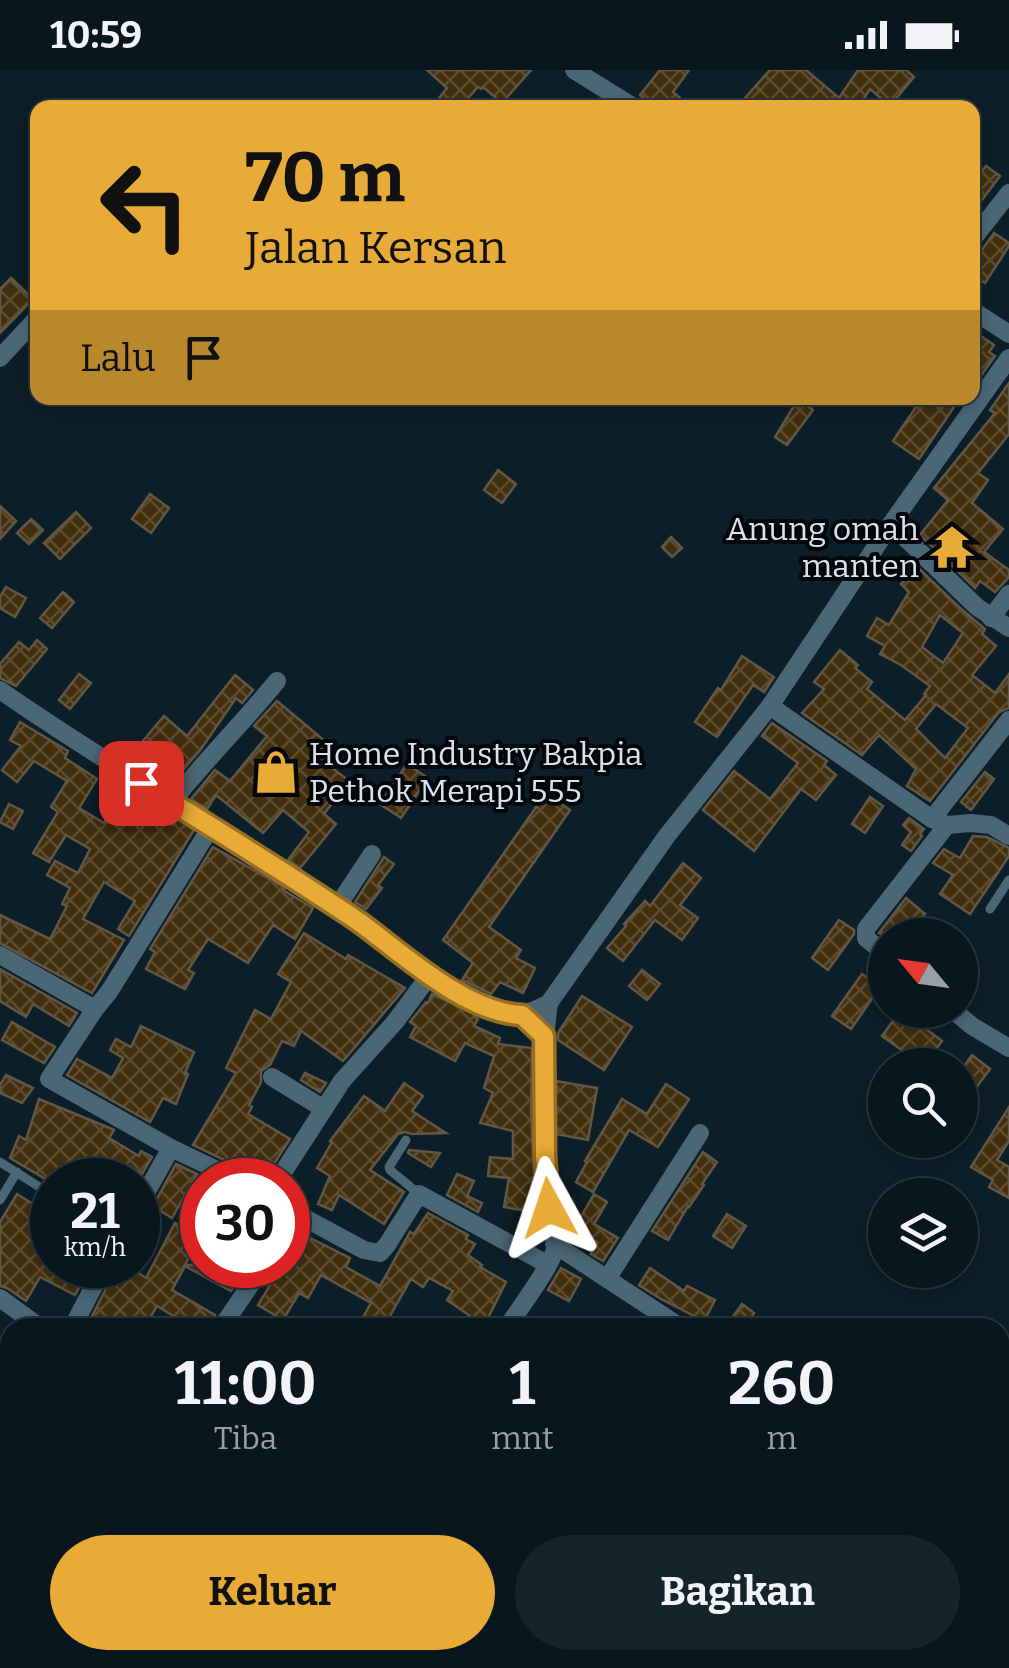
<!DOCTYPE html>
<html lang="id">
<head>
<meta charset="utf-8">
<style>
  body { margin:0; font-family:Bitter,serif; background:#17232a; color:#f1f3f6; height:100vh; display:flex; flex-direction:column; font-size:38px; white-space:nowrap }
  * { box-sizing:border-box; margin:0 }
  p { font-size:32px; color:#999fa4 }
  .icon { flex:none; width:55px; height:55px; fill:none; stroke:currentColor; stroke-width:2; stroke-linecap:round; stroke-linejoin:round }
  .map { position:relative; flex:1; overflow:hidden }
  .panel { position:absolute; left:0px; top:1248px; width:1010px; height:352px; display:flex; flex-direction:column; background:#09161d; border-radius:30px 30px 0 0; box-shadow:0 5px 15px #0003,0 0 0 2px #29353b }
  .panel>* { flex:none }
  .banner { position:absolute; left:30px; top:30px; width:950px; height:305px; border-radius:20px; box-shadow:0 5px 15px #0003,0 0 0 2px #29353b; background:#e9ab38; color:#111; overflow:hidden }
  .needle { width:65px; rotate:299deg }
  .tools { position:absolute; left:868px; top:848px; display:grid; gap:20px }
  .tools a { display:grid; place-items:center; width:110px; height:110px; border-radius:50%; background:#09161d; box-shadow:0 5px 15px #0003,0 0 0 2px #29353b; font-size:50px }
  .speed { position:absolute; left:30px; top:1088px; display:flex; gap:20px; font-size:50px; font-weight:700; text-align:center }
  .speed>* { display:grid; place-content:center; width:130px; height:130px; border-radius:50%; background:#09161d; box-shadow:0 5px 15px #0003,0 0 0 2px #29353b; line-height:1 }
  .speed small { font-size:25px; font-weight:400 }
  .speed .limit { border:15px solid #d22; background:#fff; color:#111 }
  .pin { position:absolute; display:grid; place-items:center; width:85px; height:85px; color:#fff; margin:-42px; border-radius:20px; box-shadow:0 5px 15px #0006 }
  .me { position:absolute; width:110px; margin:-55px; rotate:355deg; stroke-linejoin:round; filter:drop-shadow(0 0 8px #0008) }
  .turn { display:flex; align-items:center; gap:35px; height:210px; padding:0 50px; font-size:45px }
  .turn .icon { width:130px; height:130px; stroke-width:2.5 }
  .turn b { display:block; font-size:70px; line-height:85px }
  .then { display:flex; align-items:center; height:95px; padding:0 50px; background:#0003; gap:20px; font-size:38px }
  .eta { display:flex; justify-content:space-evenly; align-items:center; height:170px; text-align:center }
  .eta b { font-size:60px; font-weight:700; line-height:70px }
  .button { display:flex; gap:20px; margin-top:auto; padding:20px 50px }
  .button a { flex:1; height:115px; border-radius:60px; background:#e9ab38; color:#111; font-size:40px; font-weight:700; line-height:115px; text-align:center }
  .button a+a { background:#17232a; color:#f1f3f6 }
  .status { display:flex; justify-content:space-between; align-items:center; height:70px; padding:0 50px; background:#09161d; direction:ltr }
  .status svg { height:28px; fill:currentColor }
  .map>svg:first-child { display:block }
  .building { fill:url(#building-cross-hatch); stroke:#615746; stroke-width:2.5; fill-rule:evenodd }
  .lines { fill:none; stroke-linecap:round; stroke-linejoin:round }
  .lane { stroke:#4b6776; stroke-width:9 }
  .street { stroke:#4b6776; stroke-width:18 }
  .route-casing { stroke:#976f24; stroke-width:25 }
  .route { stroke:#e9ab38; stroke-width:18 }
  .labels { text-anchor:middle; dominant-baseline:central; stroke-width:8; stroke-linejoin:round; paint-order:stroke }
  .poi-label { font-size:32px; fill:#d9e4ea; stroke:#03070b; text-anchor:end }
</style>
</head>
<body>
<div class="status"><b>10:59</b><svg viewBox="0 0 49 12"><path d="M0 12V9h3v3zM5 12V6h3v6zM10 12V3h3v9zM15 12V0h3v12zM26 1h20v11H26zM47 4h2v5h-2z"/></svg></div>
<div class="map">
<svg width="1009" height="1598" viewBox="0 0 1009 1598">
  <defs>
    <pattern id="building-cross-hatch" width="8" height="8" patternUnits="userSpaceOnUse" patternTransform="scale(2.5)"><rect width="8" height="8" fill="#412e0d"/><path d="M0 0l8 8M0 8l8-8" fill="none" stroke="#5c4c30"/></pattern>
  </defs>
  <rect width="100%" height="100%" fill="#0c1e27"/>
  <!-- building -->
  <g class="building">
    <path d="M427,0h104l-29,33 -19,-16 -2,2 -3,-2 -19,21h-28l16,-20z"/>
    <path d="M660,0h29l-16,22 19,16h-36l-16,-13z"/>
    <path d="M770,0h36l33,28 19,-28h48l8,7 -24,29 -20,-17 -12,19h-57l-8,-8 -7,8h-50z"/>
    <path d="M986,96l14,10 -28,37v-30z"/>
    <path d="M994,163l15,10v3l-24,37 -13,-9v-10z"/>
    <path d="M11,208l22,21 -33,34v-44z"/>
    <path d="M972,260l22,15 -5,7 6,4 -23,32z"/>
    <path d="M1009,313v51l-31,39 10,7 -16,23 31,26 -19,23 25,18v7l-14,15 -15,-11 -5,7 -55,-53 28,-35 -14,-12 61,-75 -5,-3z"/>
    <path d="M922,328h38l-41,61 -26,-18z"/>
    <path d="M798,329l15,11 -26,35 -12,-8z"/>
    <path d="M498,400l18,14 -14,19 -18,-13z"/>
    <path d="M150,424l19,14 -18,25 -19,-14z"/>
    <path d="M0,436l16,15 -16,18z"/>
    <path d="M76,442l15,16 -31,31 -16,-16z"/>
    <path d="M31,449l12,11 -14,14 -12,-11z"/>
    <path d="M671,467l11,11 -10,9 -10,-10z"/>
    <path d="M913,493l47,45 25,21 -3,5 14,12 -24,29 23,18 14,-19v34l-10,4 -69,89 -23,-15 9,-17 -37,-34 -17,20 -60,-42 22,-24 -10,-7 26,-32 18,15 -3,3 17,14 -5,7 38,31 21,-25 -2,-1 6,-8 -29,-21 -21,-11 5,-8 -18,-10 10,-18 12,7 20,-33 -8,-8 9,-9 -4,-4zM940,545l23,18 -20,30 -21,-16zM936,634l32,24 -23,30 -29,-29z"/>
    <path d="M6,517l20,11 -11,19 -15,-9v-11z"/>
    <path d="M63,522l11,10 -22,26 -12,-10z"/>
    <path d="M37,570l10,9 -31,37 -16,-8v-14l19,-22 10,8z"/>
    <path d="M742,586l32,21 -10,15 -11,-7 -36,52 -22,-15 23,-34 3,2z"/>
    <path d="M79,604l12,9 -21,26 -11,-9z"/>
    <path d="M235,605l18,15 -11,13 -6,-5 -35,51 -30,35 -11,-8 7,-11 -26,-22 23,-27 23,20z"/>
    <path d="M277,631l56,47 -10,13 26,20 -25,33 12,10 -36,44 -12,-8 21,-28 -26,-22 -20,23 -47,-38 -9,14 -16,-10 24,-29 15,11 37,-45 -13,-10z"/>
    <path d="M20,652l48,29 -3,7 32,21 -18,29 25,15 20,-37 18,11 -4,7 35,21 4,-6 17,11 -65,106 -11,-7 17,-28 -31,-19 -21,37 41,21 -32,53 -92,-50v-28l50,24 17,-33 -5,-2 8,-16 -23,-13 8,-14 23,12 12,-24 -24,-14 -17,27 -16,-9 25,-41 -7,-5 16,-26 -33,-20 -17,21 -15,-12 19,-24 -11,-6z"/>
    <path d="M772,653l55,38 -3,4 12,10 -20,25 -15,-11 -47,62 -51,-41 31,-39 36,28 28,-36 -36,-27z"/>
    <path d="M407,694l21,14 -27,40 -21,-14z"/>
    <path d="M985,702l9,7 -23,31 -10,-8z"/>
    <path d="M546,723l24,17 -81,117 32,23 -5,8 19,10 -12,25 -23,-11 -9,12 -29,-14 11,-17 -30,-23z"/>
    <path d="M870,727l13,9 -18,27 -13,-9z"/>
    <path d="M9,734l14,7 -10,18 -13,-7z"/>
    <path d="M909,748l15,11 -4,5 2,2 -11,15 -9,-6 9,-13 -8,-7z"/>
    <path d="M973,766l14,1 22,11v8l-39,58 -30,-20 13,-19 -20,-12 11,-14 16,9z"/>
    <path d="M213,777l60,34 12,7 -2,2 30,18 -18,31 -22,-14 -25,38 -40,-24 -20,31 6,3 -9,16 -39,-20 9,-17 -5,-3z"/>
    <path d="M384,787l10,7 -16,21 4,3 -16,21 -11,-7z"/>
    <path d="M683,793l18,15 -21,27 18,13 -16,22 -27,-20 -32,41 -16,-13 19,-22 -2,-2 21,-23 5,5z"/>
    <path d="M906,828l19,16 -5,6 21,15h-59l-3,-2z"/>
    <path d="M839,850l15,10v4l-26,36 -16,-12z"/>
    <path d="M304,863l42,26 2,-4 57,33 -62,73 -42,-30 -7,15 -12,-5 -12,24 -9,6v11l-12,23 3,2 -4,7 42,25 -22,34 -2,7h-13l-10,-11 -50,-24 43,-72 -10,-5 29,-58 16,9 20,-37 -13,-8z"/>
    <path d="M0,899l77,44 -8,13 -36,-22 -7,13 -26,-16z"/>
    <path d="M642,900l18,14 -13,16 -18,-14z"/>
    <path d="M862,904l18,13 -29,42 -19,-13z"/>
    <path d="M432,924l45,21 -2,2 3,2 -4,7 26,12 -2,6 34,4 -1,66 4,80 -3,18 -28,-5 5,-29 -21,-2 2,-19 23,2v-28l-33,-8 13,-30 -9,-5 10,-32 -29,-13 -10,18 -45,-24 6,-11 -6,-4 16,-20 2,1z"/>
    <path d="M582,926l50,31 -28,43 -46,-30v-7z"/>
    <path d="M901,940l41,31 -18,24h-20l6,-9 -28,-20z"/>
    <path d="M12,952l43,25 -11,16 -42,-23z"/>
    <path d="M141,956l53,26 -9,21 3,1 -12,30 -13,-6 -13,24 -83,-47 10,-16 35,19 11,-20 -13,-8 6,-11 15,8z"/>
    <path d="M972,985l18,14 -30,40v-37z"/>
    <path d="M305,1003l21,10 -6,9 -19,-12z"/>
    <path d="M6,1005l27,13 -11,15 -22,-10v-8z"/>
    <path d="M556,1011l41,7 -9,52 -32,-6z"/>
    <path d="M404,1013l19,13 -11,15 34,22 -34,1 -7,-2 -7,2 -28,36 34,22 -20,32 -45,-29 -7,15 -14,-6 12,-28 -13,-8 15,-26 -2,-1 34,-45 21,15z"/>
    <path d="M666,1014l23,15 -31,48 -29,-17 -36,62 -17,-10 11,-20 -2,-1 37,-62 25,15z"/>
    <path d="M39,1029l73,30 2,1 -5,8 30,18 2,-5 11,6 -10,17 -14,-8 -7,12 -9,-6 -4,8h-61l-37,-22 9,-22 7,4z"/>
    <path d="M1009,1037v34l-12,19 12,7v31l-20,-11 4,-7 -22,-13z"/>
    <path d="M409,1080l31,3 -9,14 -23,-14z"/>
    <path d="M703,1082l14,10 -15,22 2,1 -15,22 -1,-1 -20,34 -16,-9z"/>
    <path d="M176,1094l21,10 -25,44 -19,-12z"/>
    <path d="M457,1104l17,7 -7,15 15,7 -4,9 -31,-17z"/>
    <path d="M17,1124l35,22v30l-8,17 24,12 5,-10h18l-16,30 -35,-18 -14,24 -19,-13 -7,-2v-64z"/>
    <path d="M594,1124l13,8 -13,22 24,14 -15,23 -12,-7 7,-11 -24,-14z"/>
    <path d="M428,1143l40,22 -2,4 9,5 -7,11 14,10 -2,2 26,15 -23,46h-9l-7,-5 3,-7 -23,-16 6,-9 -24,-13 -6,9 -12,-8 -28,49h-6l-15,-9 9,-16 -50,-28 -13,23 -9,-5 -16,27 -25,-15 24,-40h6v-6l12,-26 50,25 -4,9 34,19 30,-54 4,2z"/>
    <path d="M727,1144l19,12 -14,22 -19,-12z"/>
    <path d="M175,1153l25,13 -15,29h45l14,7 -13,19 -46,-25 -13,24 43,25 -6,13h-16l-36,-22 -13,22h-58l32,-63h8l20,13z"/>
    <path d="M561,1198l20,11 -12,22 -21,-11z"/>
    <path d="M650,1198l34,23 3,-5 28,14 -11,21 -43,-22 -22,-14z"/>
    <path d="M742,1234l12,9 -10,15h-19z"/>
  </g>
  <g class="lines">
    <!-- lane -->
    <g class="lane">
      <path d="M990,839l19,-29"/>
      <path d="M406,1070l-17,27 1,3 29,24"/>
      <path d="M0,1092l52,33"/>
      <path d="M0,1130l17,-28"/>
    </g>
    <!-- street -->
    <g class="street">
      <path d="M574,0l61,38"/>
      <path d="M972,170l37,-47"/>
      <path d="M972,240l37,24"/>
      <path d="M0,288l38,-41"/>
      <path d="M891,454l86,83 32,21"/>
      <path d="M991,548l18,-24"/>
      <path d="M0,620c100,70 206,130 307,198 28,18 55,36 81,56 33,23 66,50 103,64 23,9 37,7 58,-5l117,-166 104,-131 121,-182 118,-166"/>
      <path d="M770,636l162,113 15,6 24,-2 20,2 18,11"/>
      <path d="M172,732c33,-42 71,-79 105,-121"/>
      <path d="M932,749l77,-99"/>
      <path d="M211,757l-102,165 -14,17 -46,70 122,69 67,32"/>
      <path d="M337,837l35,-53"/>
      <path d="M885,884l-19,-16v-9l81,-104"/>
      <path d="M0,885l95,54"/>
      <path d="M953,940l19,16 37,22"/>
      <path d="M272,1007l52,32"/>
      <path d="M278,1110l64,-99 53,-59 35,-47"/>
      <path d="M138,1137l33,-59"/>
      <path d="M288,1139l76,41 16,3 7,-8 32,-51 128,70"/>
      <path d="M554,1174l128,84"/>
      <path d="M607,1209l93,-146"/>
      <path d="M0,1228l41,30"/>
      <path d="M72,1258l33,-63"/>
      <path d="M221,1258l43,-63"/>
      <path d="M507,1258c10,-17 46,-63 48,-80 2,-14 -8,-50 -9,-68 -4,-58 -5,-119 3,-177"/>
      <path d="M0,1381l10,-16"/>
      <path d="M1000,1461l9,-14"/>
      <path d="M0,1514l10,-4"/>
      <path d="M221,1590l17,8"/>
      <path d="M279,1598l6,-8"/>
      <path d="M453,1598l6,-8"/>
    </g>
  </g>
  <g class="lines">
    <!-- route casing -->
    <g class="route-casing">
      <path id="route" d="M141,713c59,37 118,73 176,111 15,10 31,20 45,30 43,32 105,89 160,91l22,21 1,119 4,53"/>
    </g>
    <!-- route -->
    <use href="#route" class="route"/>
  </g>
  <!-- icons -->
  <defs>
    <g id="temple-bare" transform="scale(3.45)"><path d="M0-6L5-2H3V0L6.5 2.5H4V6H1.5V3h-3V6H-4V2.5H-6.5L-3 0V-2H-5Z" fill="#e9ab38" stroke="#03070b" stroke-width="2.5" paint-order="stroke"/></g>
    <g id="shop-bare" transform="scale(3.45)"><path d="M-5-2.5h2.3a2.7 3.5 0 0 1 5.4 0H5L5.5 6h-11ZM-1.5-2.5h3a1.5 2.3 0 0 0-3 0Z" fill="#e9ab38" stroke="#03070b" stroke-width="2.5" paint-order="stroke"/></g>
  </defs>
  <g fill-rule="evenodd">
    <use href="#temple-bare" x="952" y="477"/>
    <use href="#shop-bare" x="276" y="702"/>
  </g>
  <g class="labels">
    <!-- poi labels -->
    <g class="poi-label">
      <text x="919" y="459">Anung omah<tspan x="919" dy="37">manten</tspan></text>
      <text x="309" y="684" text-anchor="start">Home Industry Bakpia<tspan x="309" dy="37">Pethok Merapi 555</tspan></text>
    </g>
  </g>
</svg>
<div class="tools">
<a><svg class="needle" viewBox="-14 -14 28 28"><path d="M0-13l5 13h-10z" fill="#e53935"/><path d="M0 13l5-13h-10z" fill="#999fa4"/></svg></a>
<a><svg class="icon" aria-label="search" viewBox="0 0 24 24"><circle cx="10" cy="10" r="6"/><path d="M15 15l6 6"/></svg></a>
<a><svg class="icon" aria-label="layers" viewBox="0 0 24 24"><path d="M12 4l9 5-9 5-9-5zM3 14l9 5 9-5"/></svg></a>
</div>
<div class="speed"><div>21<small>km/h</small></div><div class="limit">30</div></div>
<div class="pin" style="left:141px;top:713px;background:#d93025"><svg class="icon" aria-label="arrive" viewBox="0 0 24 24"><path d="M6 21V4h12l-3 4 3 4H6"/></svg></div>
<svg class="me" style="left:549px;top:1138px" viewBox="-20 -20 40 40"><path d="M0-17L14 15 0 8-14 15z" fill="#e9ab38" stroke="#fff" stroke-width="4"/></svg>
<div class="banner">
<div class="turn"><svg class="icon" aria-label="left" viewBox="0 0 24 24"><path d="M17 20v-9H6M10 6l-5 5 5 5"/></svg><div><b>70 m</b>Jalan Kersan</div></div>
<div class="then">Lalu<svg class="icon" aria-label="arrive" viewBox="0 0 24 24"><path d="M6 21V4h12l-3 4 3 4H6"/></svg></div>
</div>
<section class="panel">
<div class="eta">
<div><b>11:00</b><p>Tiba</p></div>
<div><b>1</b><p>mnt</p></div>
<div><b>260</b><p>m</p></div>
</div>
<div class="button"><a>Keluar</a><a>Bagikan</a></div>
</section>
</div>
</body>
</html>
